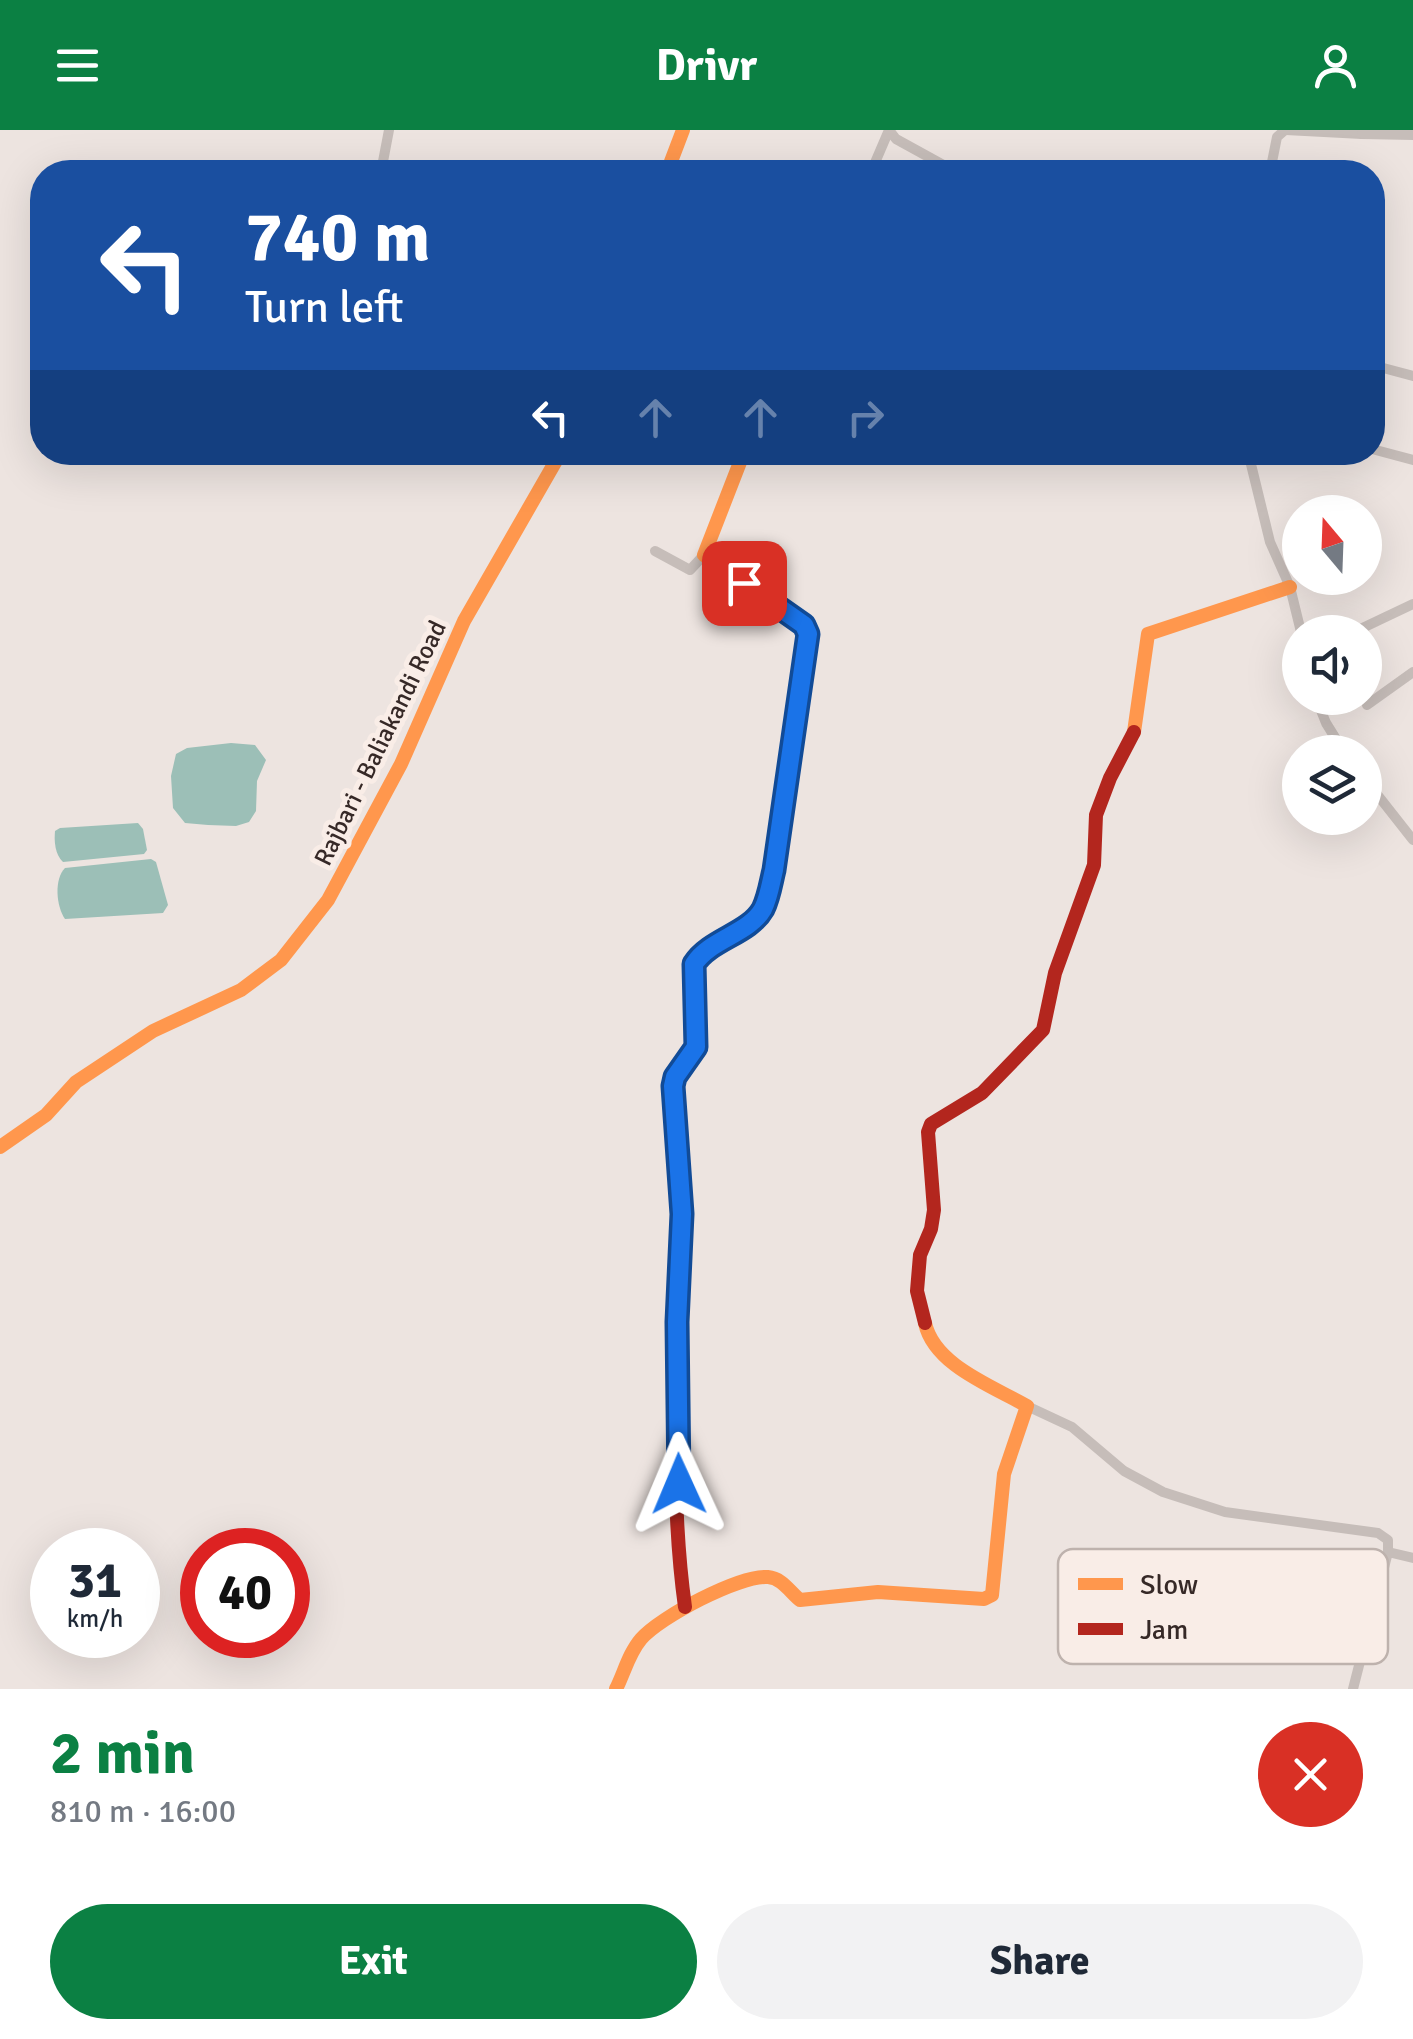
<!DOCTYPE html>
<html lang="en">
<head>
<meta charset="utf-8">
<style>
  body { margin:0; font-family:Signika,sans-serif; background:#f2f2f3; color:#1f2937; height:100vh; display:flex; flex-direction:column; font-size:38px; white-space:nowrap }
  * { box-sizing:border-box; margin:0 }
  p { font-size:32px; color:#747a83 }
  .icon { flex:none; width:55px; height:55px; fill:none; stroke:currentColor; stroke-width:2; stroke-linecap:round; stroke-linejoin:round }
  .map { position:relative; height:1559px; overflow:hidden }
  .drawer { display:flex; flex-direction:column; background:#fff; flex:1 }
  .drawer>* { flex:none }
  .banner { position:absolute; left:30px; top:30px; width:1355px; height:305px; border-radius:40px; box-shadow:0 10px 40px #0002; background:#1a4fa0; color:#fff; overflow:hidden }
  .needle { width:65px; rotate:341deg }
  .tools { position:absolute; left:1282px; top:365px; display:grid; gap:20px }
  .tools a { display:grid; place-items:center; width:100px; height:100px; border-radius:50%; background:#fff; box-shadow:0 10px 40px #0002; font-size:50px }
  .speed { position:absolute; left:30px; top:1398px; display:flex; gap:20px; font-size:50px; font-weight:700; text-align:center }
  .speed>* { display:grid; place-content:center; width:130px; height:130px; border-radius:50%; background:#fff; box-shadow:0 10px 40px #0002; line-height:1 }
  .speed small { font-size:25px; font-weight:400 }
  .speed .limit { border:15px solid #d22; background:#fff; color:#111 }
  .pin { position:absolute; display:grid; place-items:center; width:85px; height:85px; color:#fff; margin:-42px; border-radius:20px; box-shadow:0 5px 15px #0006 }
  .me { position:absolute; width:110px; margin:-55px; rotate:359deg; stroke-linejoin:round; filter:drop-shadow(0 0 8px #0008) }
  .turn { display:flex; align-items:center; gap:35px; height:210px; padding:0 50px; font-size:45px }
  .turn .icon { width:130px; height:130px; stroke-width:2.5 }
  .turn b { display:block; font-size:70px; line-height:85px }
  .lanes { display:flex; align-items:center; height:95px; padding:0 50px; background:#0003; justify-content:center; gap:50px; direction:ltr }
  .lanes .off { opacity:.35 }
  .round { display:grid; place-items:center; flex:none; width:105px; height:105px; border-radius:52px; background:#f2f2f3 }
  .summary { display:flex; align-items:center; justify-content:space-between; height:170px; padding:0 50px }
  h1 { font-size:60px; font-weight:700; line-height:75px; color:#0b8043 }
  .action { display:flex; gap:20px; margin-top:auto; padding:20px 50px }
  .action a { flex:1; height:115px; border-radius:60px; background:#0b8043; color:#fff; font-size:40px; font-weight:700; line-height:115px; text-align:center }
  .action a+a { background:#f2f2f3; color:#1f2937 }
  header { display:flex; justify-content:space-between; align-items:center; height:130px; padding:0 50px; background:#0b8043; color:#fff; font-size:45px; font-weight:700 }
  .map>svg:first-child { display:block }
  .water { fill:#9cbfb7 }
  .lines { fill:none; stroke-linecap:round; stroke-linejoin:round }
  .street { stroke:#c6bdb9; stroke-width:10 }
  .slow { stroke:#ff974d; stroke-width:14 }
  .jam { stroke:#b3261e; stroke-width:14 }
  .route-casing { stroke:#114b97; stroke-width:25 }
  .route { stroke:#1a73e8; stroke-width:18 }
  .labels { text-anchor:middle; dominant-baseline:central; stroke-width:10; stroke-linejoin:round; paint-order:stroke }
  .street-label { font-size:25px; fill:#362927; stroke:#f9ede7 }
  .key { fill:#f9ede7; stroke:#beb2ad; stroke-width:2.5 }
  .key-label { font-size:28px; fill:#362927 }
</style>
</head>
<body>
<header><svg class="icon" aria-label="menu" viewBox="0 0 24 24"><path d="M4 6h16M4 12h16M4 18h16"/></svg>Drivr<svg class="icon" aria-label="person" viewBox="0 0 24 24"><circle cx="12" cy="8" r="4"/><path d="M4 21q1-7 8-7t8 7"/></svg></header>
<div class="map">
<svg width="1413" height="1559" viewBox="0 0 1413 1559">
  <rect width="100%" height="100%" fill="#ede4e0"/>
  <!-- water -->
  <g class="water">
    <path d="M231,613l24,2 11,15 -9,21 -1,30 -7,11 -13,4 -28,-1 -23,-2 -12,-15 -2,-32 5,-22 11,-6z"/>
    <path d="M138,693l5,6 4,21 -3,4 -81,8c-8,-7 -9,-21 -8,-31l5,-3z"/>
    <path d="M151,729l5,3 12,43 -5,8 -98,6c-9,-13 -11,-40 0,-51z"/>
  </g>
  <g class="lines">
    <!-- street -->
    <g class="street">
      <path d="M889,0l7,9 60,33"/>
      <path d="M1286,0l76,4 1,-4"/>
      <path d="M1362,4l51,1"/>
      <path d="M381,42l8,-42"/>
      <path d="M871,42l18,-42"/>
      <path d="M1270,42l7,-35 8,-7"/>
      <path d="M1372,235l41,11"/>
      <path d="M1372,319l41,11"/>
      <path d="M1248,322l22,90 20,45 11,45"/>
      <path d="M1121,325l1,-3"/>
      <path d="M655,421l35,19 14,-15"/>
      <path d="M1354,502l59,-28"/>
      <path d="M1316,568l10,25 18,29"/>
      <path d="M1367,575l46,-33"/>
      <path d="M1365,649l48,61"/>
      <path d="M1027,1276l45,21 52,44 39,21 62,20 153,21 10,7v12"/>
      <path d="M1353,1559l35,-137 25,6"/>
    </g>
    <!-- slow -->
    <g class="slow">
      <path d="M667,42l16,-42"/>
      <path d="M1134,602l14,-98 142,-47"/>
      <path d="M0,1017l46,-32 30,-33 77,-51 88,-41 40,-30 47,-60 73,-136 63,-143 97,-169"/>
      <path d="M679,1032l-6,-76 2,-9 21,-30 -2,-83c19,-23 54,-29 69,-55 7,-12 8,-26 11,-39l34,-237 -4,-8 -100,-70 40,-103"/>
      <path d="M616,1559c8,-16 13,-36 25,-50 19,-22 98,-64 127,-62 14,1 22,15 32,23l78,-8 106,7 8,-4 12,-121 23,-68c-35,-20 -93,-41 -102,-83"/>
    </g>
    <!-- jam -->
    <g class="jam">
      <path d="M679,1032c4,54 -1,107 -2,161 -2,94 -5,191 8,284"/>
      <path d="M925,1193l-8,-32 3,-36 11,-26 3,-19 -6,-78 3,-8 51,-31 61,-63 12,-57 39,-108 2,-50 14,-37 24,-46"/>
    </g>
  </g>
  <g class="lines">
    <!-- route casing -->
    <g class="route-casing">
      <path id="route" d="M679,1354l-2,-162 5,-108 -9,-128 2,-9 21,-30 -2,-83c16,-25 55,-30 69,-55 6,-12 8,-27 11,-39l34,-236 -4,-9 -60,-42"/>
    </g>
    <!-- route -->
    <use href="#route" class="route"/>
  </g>
  <g class="labels">
    <!-- street labels -->
    <g class="street-label">
      <text transform="translate(380 613) rotate(-64)">Rajbari - Baliakandi Road</text>
    </g>
  </g>
  <!-- legend -->
  <rect x="1058" y="1419" width="330" height="115" rx="15" class="key"/>
  <rect x="1078" y="1448" width="45" height="12" fill="#ff974d"/>
  <rect x="1078" y="1493" width="45" height="12" fill="#b3261e"/>
  <g class="key-label">
    <text x="1140" y="1464">Slow</text>
    <text x="1140" y="1509">Jam</text>
  </g>
</svg>
<div class="tools">
<a><svg class="needle" viewBox="-14 -14 28 28"><path d="M0-13l5 13h-10z" fill="#e53935"/><path d="M0 13l5-13h-10z" fill="#747a83"/></svg></a>
<a><svg class="icon" aria-label="sound" viewBox="0 0 24 24"><path d="M4 9h4l5-4v14l-5-4H4zM17 9q2 3 0 6"/></svg></a>
<a><svg class="icon" aria-label="layers" viewBox="0 0 24 24"><path d="M12 4l9 5-9 5-9-5zM3 14l9 5 9-5"/></svg></a>
</div>
<div class="speed"><div>31<small>km/h</small></div><div class="limit">40</div></div>
<div class="pin" style="left:744px;top:453px;background:#d93025"><svg class="icon" aria-label="arrive" viewBox="0 0 24 24"><path d="M6 21V4h12l-3 4 3 4H6"/></svg></div>
<svg class="me" style="left:679px;top:1354px" viewBox="-20 -20 40 40"><path d="M0-17L14 15 0 8-14 15z" fill="#1a73e8" stroke="#fff" stroke-width="4"/></svg>
<div class="banner">
<div class="turn"><svg class="icon" aria-label="left" viewBox="0 0 24 24"><path d="M17 20v-9H6M10 6l-5 5 5 5"/></svg><div><b>740 m</b>Turn left</div></div>
<div class="lanes"><svg class="icon" aria-label="left" viewBox="0 0 24 24"><path d="M17 20v-9H6M10 6l-5 5 5 5"/></svg><svg class="icon off" aria-label="ahead" viewBox="0 0 24 24"><path d="M12 20V5M6 11l6-6 6 6"/></svg><svg class="icon off" aria-label="ahead" viewBox="0 0 24 24"><path d="M12 20V5M6 11l6-6 6 6"/></svg><svg class="icon off" aria-label="right" viewBox="0 0 24 24"><path d="M7 20v-9h11M14 6l5 5-5 5"/></svg></div>
</div>
</div>
<section class="drawer">
<div class="summary"><div><h1>2 min</h1><p>810 m · 16:00</p></div><a class="round" style="background:#d93025;color:#fff"><svg class="icon" aria-label="close" viewBox="0 0 24 24"><path d="M6 6l12 12M18 6L6 18"/></svg></a></div>
<div class="action"><a>Exit</a><a>Share</a></div>
</section>
</body>
</html>
